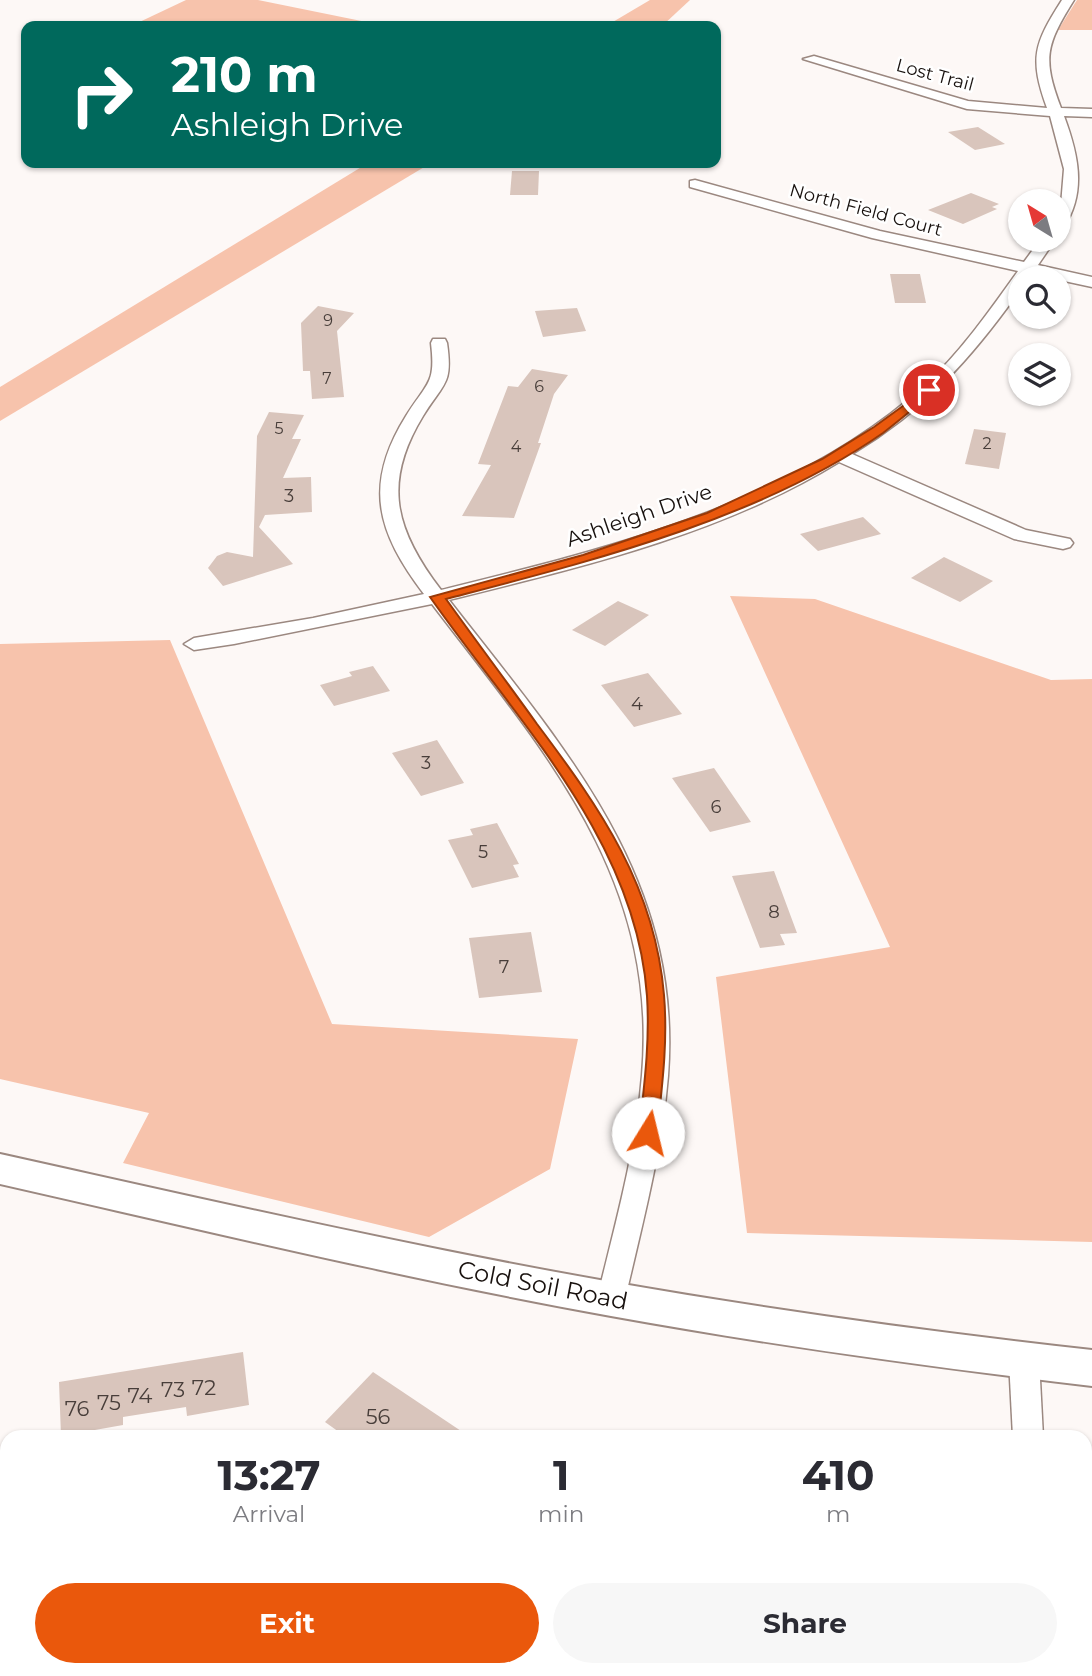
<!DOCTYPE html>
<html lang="en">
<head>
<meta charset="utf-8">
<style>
  body { margin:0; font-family:Montserrat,sans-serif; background:#f7f7f7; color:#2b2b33; height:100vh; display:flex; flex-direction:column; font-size:26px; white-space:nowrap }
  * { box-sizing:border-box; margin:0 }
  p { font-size:23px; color:#7c7c81 }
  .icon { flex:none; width:38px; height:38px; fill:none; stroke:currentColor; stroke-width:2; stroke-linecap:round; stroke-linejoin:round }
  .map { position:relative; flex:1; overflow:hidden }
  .drawer { position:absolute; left:0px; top:1430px; width:1092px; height:247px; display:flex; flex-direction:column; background:#fff; border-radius:21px 21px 0 0; box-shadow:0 2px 5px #0004 }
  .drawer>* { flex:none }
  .banner { position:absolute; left:21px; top:21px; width:700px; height:147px; border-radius:14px; box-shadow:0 2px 5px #0004; background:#00695c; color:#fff; overflow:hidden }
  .needle { width:46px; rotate:323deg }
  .fabs { position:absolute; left:1008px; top:189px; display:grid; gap:14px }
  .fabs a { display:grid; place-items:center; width:63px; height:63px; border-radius:50%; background:#fff; box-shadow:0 2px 5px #0004; font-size:35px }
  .pin { position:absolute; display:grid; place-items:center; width:60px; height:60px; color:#fff; margin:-30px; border:4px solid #fff; border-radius:50%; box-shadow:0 2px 7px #0007 }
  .me { position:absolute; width:77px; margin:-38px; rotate:9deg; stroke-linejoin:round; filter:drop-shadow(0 0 5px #0008) }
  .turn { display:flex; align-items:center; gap:24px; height:147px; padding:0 35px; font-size:32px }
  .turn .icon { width:91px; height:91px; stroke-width:2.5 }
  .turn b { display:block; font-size:49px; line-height:60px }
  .eta { display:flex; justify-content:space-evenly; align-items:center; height:119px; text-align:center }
  .eta b { font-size:42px; font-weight:700; line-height:49px }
  .button { display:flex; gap:14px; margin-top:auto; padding:14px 35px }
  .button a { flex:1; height:80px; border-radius:42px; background:#ea580c; color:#fff; font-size:28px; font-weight:700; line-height:80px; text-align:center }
  .button a+a { background:#f7f7f7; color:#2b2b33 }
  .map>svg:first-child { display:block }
  .green { fill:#f7c3ac }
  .building { fill:#d9c5bc }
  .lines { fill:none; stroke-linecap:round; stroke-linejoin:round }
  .street-casing { stroke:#9b8880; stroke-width:3 }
  .secondary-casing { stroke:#9b8880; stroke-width:4 }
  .street { fill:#fff; fill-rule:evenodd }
  .secondary { fill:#fff; fill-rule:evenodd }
  .route { fill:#ea580c; stroke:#983908; stroke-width:2 }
  .labels { text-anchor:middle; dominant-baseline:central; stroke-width:5; stroke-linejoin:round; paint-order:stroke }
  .far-number-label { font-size:16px; fill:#483e3a }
  .far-street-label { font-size:18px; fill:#18110e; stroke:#fff }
  .number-label { font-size:18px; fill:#483e3a }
  .street-label { font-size:21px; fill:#18110e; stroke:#fff }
  .near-number-label { font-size:21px; fill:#483e3a }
  .near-street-label { font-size:24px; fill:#18110e; stroke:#fff }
</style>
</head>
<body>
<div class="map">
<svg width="1092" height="1676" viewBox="0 0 1092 1676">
  <rect width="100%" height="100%" fill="#fdf8f6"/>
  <!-- green -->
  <g class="green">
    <path d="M186,0h72l128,26h-255z"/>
    <path d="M650,0h40l-28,26h-56z"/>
    <path d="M1077,0h15v30h-34z"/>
    <path d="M368,163h63l-431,258v-34z"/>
    <path d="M730,596l85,3 236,81 41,-1v563l-345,-9 -31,-256 174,-30z"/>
    <path d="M170,640l162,384 246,15 -28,130 -121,68 -306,-74 26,-50 -149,-34v-435z"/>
  </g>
  <!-- building -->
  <g class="building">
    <path d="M978,127l27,17 -30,6 -27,-18z"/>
    <path d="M512,171h27l-1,24h-28z"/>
    <path d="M971,193l28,11 -7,3 5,2 -34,15 -35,-14z"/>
    <path d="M890,274h30l6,29h-31z"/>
    <path d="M318,306l36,7 -17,18 7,66 -32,2 -2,-28h-7l-2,-48z"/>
    <path d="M577,308l9,23 -43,6 -8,-26z"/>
    <path d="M532,369l36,6 -14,19 -16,49h3l-27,75 -52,-2 29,-51 -13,-1 30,-78 10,1z"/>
    <path d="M269,412l35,3 -12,24h9l-18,39 28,-1 1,35 -47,3 -6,12 34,37 -70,22 -15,-18 9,-12 10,-4 26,5 4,-121z"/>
    <path d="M974,429l32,4 -7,36 -34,-5z"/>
    <path d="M863,517l18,17 -63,17 -18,-17z"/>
    <path d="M944,557l49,24 -33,21 -49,-24z"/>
    <path d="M618,601l31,14 -44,31 -33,-16z"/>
    <path d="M373,666l17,25 -56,15 -14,-21 32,-9 -3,-4z"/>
    <path d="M648,673l34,41 -48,13 -33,-42z"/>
    <path d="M437,740l27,43 -43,13 -29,-43z"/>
    <path d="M714,768l37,54 -41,10 -38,-54z"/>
    <path d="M497,823l22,41 -6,1 6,12 -47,11 -24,-48 25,-5 -3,-6z"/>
    <path d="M774,871l23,62 -17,1 5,11 -25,3 -28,-72z"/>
    <path d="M531,932l11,60 -63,6 -10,-60z"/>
    <path d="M243,1352l6,53 -62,11 -1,-9 -63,10v8l-62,11 -2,-54z"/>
    <path d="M373,1372l97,65h-124l-21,-15z"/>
  </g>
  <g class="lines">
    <!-- street casing -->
    <g class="street-casing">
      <g id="street">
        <path d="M1062,0h12c-28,45 -32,58 -13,108l31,1v8l-28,-1c14,38 23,75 0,111l-5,2 5,-60 -14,-53 -83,-7 -164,-50 11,-3 154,45 79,7c-18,-50 -13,-64 15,-108z"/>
        <path d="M695,180l185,51 144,31 16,-22h15l-17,25 54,12v10l-60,-13 -3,4h-9v12c-49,69 -95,120 -168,164l174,76 44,9 3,4 -3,4 -7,2 -49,-10 -175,-77c-117,72 -258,105 -390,138 114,147 234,276 219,476 -6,75 -26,149 -43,223l-4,8 -10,4 -10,-4 -4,-8c18,-74 39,-148 45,-224 17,-198 -98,-324 -210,-471l-198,40 -40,6 -10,-6 10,-6 119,-20 111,-24c-47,-62 -61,-109 -18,-178 21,-34 30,-31 25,-73l2,-4h12l2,4c6,42 -3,39 -24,73 -41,67 -28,114 18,174 166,-41 353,-86 484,-205 36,-33 65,-75 93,-114l-146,-33 -182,-51v-6z"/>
        <path d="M1024,1348l10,3 5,9 4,77h-30l-4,-77 5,-9z"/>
        <path d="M7,1518v28l-7,3v-28z"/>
        <path d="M0,1575l7,1v30l-7,-1z"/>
      </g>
    </g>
    <!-- secondary casing -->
    <g class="secondary-casing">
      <path id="secondary" d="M0,1154c203,45 406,92 611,128 160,28 320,50 481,68v36c-161,-19 -321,-41 -481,-70 -205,-37 -408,-86 -611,-132z"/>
    </g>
    <!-- street -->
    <use href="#street" class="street"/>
    <!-- secondary -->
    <use href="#secondary" class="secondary"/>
  </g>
  <!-- route -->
  <path class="route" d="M929,387l4,1v5c-17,13 -33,27 -50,40 -125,87 -292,128 -437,166 30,42 61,83 91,125 63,84 118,162 127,271 4,47 -2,92 -7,138l-3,5h-13l-2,-5c5,-46 11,-90 8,-137 -11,-157 -131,-276 -217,-399l153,-42 124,-42 115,-54 52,-32z"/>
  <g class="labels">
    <!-- far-number labels -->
    <g class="far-number-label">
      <text x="328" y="320">9</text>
      <text x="327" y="378">7</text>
      <text x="539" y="386">6</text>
      <text x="279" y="428">5</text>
      <text x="987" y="443">2</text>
      <text x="516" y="446">4</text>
    </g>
    <!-- far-street labels -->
    <g class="far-street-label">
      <text transform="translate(935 75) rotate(15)">Lost Trail</text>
      <text transform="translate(866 210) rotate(15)">North Field Court</text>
    </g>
    <!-- number labels -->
    <g class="number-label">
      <text x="289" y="496">3</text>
      <text x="637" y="704">4</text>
      <text x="426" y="763">3</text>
      <text x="716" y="807">6</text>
      <text x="483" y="852">5</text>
      <text x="774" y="912">8</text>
      <text x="504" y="967">7</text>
    </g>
    <!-- street labels -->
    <g class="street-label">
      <text transform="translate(639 515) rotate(-19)">Ashleigh Drive</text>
    </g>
    <!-- near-number labels -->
    <g class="near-number-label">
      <text x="204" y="1387">72</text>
      <text x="173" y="1389">73</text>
      <text x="140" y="1395">74</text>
      <text x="109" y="1402">75</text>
      <text x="77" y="1408">76</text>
      <text x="378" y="1416">56</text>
    </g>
    <!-- near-street labels -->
    <g class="near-street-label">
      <text transform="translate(543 1285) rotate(11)">Cold Soil Road</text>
    </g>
  </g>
</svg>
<div class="fabs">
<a><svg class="needle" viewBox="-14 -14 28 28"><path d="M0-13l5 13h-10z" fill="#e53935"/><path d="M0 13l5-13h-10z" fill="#7c7c81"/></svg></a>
<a><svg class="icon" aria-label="search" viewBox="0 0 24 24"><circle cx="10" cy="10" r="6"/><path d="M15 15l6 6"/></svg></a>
<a><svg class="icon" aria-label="layers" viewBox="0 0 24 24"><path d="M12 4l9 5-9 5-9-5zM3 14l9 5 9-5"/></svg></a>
</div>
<div class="pin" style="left:929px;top:390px;background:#d93025"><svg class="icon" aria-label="arrive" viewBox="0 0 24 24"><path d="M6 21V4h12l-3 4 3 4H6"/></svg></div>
<svg class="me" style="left:648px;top:1133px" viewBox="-20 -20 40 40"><circle r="19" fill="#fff"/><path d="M0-13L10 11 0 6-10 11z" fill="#ea580c"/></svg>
<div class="banner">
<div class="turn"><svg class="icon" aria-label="right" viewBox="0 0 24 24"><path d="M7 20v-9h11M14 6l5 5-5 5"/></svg><div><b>210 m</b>Ashleigh Drive</div></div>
</div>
<section class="drawer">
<div class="eta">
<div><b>13:27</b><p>Arrival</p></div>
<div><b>1</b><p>min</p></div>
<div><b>410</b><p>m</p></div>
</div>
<div class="button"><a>Exit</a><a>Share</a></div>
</section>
</div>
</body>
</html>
